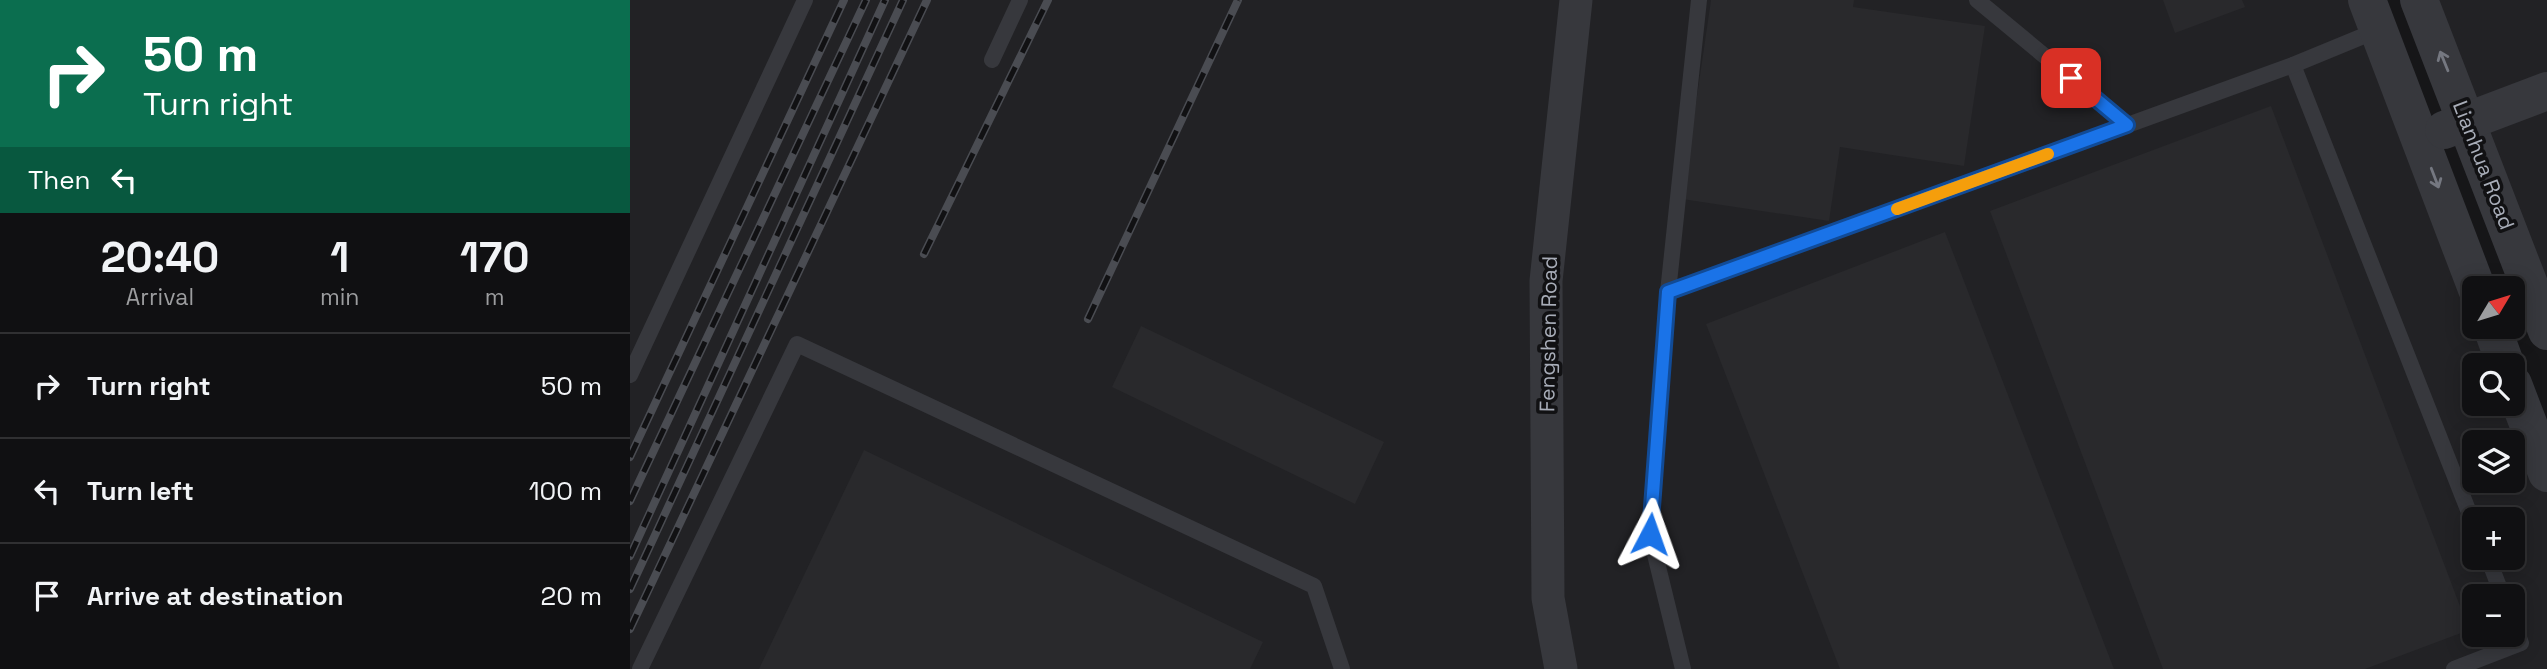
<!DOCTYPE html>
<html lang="en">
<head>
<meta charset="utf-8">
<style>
  body { margin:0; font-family:"Space Grotesk",sans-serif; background:#19191b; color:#f1f3f6; height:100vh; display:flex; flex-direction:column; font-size:26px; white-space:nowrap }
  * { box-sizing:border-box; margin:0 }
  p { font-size:23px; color:#9c9d9f }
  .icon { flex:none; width:38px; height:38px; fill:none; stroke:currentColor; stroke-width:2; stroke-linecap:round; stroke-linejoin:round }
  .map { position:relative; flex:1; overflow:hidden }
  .drawer { display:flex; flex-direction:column; background:#101012; width:630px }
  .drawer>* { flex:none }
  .top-card { background:#0b6e4f; color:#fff; overflow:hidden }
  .needle { width:46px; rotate:52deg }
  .controls { position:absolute; left:1832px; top:276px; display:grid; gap:14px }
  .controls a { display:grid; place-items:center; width:63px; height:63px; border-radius:10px; background:#101012; box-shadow:0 4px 18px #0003,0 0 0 2px #303032; font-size:35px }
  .pin { position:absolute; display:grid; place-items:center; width:60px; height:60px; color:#fff; margin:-30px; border-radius:14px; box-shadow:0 4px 10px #0006 }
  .me { position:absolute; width:77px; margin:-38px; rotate:4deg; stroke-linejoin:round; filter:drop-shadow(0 0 5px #0008) }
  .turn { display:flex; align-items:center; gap:24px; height:147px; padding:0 28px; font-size:32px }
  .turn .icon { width:91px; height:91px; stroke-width:2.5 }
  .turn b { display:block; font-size:49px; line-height:60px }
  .then { display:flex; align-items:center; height:66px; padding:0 28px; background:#0003; gap:14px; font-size:26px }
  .eta { display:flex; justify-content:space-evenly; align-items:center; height:119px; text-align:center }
  .eta b { font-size:42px; font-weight:800; line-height:49px }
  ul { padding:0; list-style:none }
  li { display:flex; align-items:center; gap:21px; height:105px; padding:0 28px; border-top:2px solid #303032 }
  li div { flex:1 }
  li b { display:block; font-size:26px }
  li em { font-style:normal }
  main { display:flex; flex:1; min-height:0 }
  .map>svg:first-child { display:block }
  .built { fill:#222225; fill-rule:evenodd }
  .building { fill:#29292c }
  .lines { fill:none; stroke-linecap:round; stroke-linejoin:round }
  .service { stroke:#37383d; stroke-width:16 }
  .minor { stroke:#37383d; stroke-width:33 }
  .tertiary { stroke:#37383d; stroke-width:38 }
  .rail-casing { stroke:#4a4c52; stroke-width:8 }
  .rail { stroke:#111113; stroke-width:5; stroke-dasharray:16; stroke-linecap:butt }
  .oneway { stroke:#757881 }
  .route-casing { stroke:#114b97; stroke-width:18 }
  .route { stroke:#1a73e8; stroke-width:12 }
  .slow { stroke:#f59e0b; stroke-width:12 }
  .labels { text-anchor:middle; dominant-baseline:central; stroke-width:7; stroke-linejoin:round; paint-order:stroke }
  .street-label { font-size:21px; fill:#a8adb8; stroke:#111113 }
</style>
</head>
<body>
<main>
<section class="drawer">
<div class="top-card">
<div class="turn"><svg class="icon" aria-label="right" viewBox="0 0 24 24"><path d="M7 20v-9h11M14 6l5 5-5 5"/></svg><div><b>50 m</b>Turn right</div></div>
<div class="then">Then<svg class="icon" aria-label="left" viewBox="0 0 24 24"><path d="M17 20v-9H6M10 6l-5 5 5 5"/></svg></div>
</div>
<div class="eta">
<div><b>20:40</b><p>Arrival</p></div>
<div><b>1</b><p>min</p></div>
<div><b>170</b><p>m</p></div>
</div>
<ul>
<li><svg class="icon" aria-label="right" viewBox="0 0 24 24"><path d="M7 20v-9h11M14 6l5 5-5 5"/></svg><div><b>Turn right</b></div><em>50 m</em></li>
<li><svg class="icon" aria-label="left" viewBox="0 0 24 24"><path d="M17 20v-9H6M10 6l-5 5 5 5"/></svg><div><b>Turn left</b></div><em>100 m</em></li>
<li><svg class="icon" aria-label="arrive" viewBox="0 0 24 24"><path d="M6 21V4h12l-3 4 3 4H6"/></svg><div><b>Arrive at destination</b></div><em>20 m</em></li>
</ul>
</section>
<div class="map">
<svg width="1917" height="669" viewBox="0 0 1917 669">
  <rect width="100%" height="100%" fill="#161618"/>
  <!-- built -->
  <g class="built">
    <path d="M0,0h1736l108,289v38l32,39h-32v38h39l34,69v196h-1917zM1844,443h39v38h-39zM1844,520h39v38h-39zM1844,597h39v38h-39z"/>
    <path d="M1789,0h128v331z"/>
  </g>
  <!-- building -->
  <g class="building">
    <path d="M1081,0h143l-1,7 132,19 -21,140 -124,-19 -11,74 -147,-22z"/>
    <path d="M1533,0h79l3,7 -70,26z"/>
    <path d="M1641,106l198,524 -104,39h-202l-173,-458z"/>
    <path d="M1315,232l169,437h-274l-134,-345z"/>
    <path d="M511,326l243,116 -29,62 -243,-117z"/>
    <path d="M234,450l399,192 -13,27h-491z"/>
  </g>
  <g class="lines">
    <!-- service -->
    <g class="service">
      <path d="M1347,0l151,125"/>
      <path d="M362,60l28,-60"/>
      <path d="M1663,65l181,460"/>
      <path d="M1038,292l31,-292"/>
      <path d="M0,375l175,-375"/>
      <path d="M1858,558l15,39"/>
      <path d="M10,669l157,-325 517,242 28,83"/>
      <path d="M1053,669l-33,-135 18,-242 625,-227 85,-35"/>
      <path d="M1824,669l67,-26 -8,-21"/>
    </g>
    <!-- minor -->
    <path class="minor" d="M931,669l-13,-71 -2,-317 30,-281"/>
    <!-- tertiary -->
    <g class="tertiary">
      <path d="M1737,0l110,289"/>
      <path d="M1789,0l128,331"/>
      <path d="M1814,130l103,-39"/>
      <path d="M1862,327l14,39"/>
      <path d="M1883,384l34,89"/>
    </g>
    <!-- rail casing -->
    <g class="rail-casing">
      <g id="rail">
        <path d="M294,254l124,-254"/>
        <path d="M458,319l150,-319"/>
        <path d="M0,457l214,-457"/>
        <path d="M0,501l236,-501"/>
        <path d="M0,556l255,-556"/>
        <path d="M0,589l273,-589"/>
        <path d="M0,629l297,-629"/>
      </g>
    </g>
    <!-- rail -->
    <use href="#rail" class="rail"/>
  </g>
  <!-- one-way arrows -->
  <defs><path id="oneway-shaft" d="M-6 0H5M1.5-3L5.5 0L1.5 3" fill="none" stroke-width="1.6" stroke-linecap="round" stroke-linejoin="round" transform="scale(1.75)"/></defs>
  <g class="oneway">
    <use href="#oneway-shaft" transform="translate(1814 61) rotate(-112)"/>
    <use href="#oneway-shaft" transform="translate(1805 178) rotate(69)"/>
  </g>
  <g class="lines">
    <!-- route casing -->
    <g class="route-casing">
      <path id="route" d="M1020,534l18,-242 459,-167 -56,-47"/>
    </g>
    <!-- route -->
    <use href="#route" class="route"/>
    <!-- slow -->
    <path class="slow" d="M1267,209l151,-55"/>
  </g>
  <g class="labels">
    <!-- street labels -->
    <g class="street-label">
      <text transform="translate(1854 165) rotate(69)">Lianhua Road</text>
      <text transform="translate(918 334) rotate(-89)">Fengshen Road</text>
    </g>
  </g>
</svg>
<div class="controls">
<a><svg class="needle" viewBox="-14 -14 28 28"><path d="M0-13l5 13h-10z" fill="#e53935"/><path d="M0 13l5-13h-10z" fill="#9c9d9f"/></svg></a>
<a><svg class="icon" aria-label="search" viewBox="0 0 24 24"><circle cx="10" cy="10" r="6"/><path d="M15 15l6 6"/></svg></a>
<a><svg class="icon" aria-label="layers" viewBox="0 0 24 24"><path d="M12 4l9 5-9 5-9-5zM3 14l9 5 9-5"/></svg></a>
<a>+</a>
<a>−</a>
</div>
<div class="pin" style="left:1441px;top:78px;background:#d93025"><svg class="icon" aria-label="arrive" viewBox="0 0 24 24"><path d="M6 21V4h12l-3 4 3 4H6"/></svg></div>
<svg class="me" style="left:1020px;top:534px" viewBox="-20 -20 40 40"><path d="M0-17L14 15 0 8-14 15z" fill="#1a73e8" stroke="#fff" stroke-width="4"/></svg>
</div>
</main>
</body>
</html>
